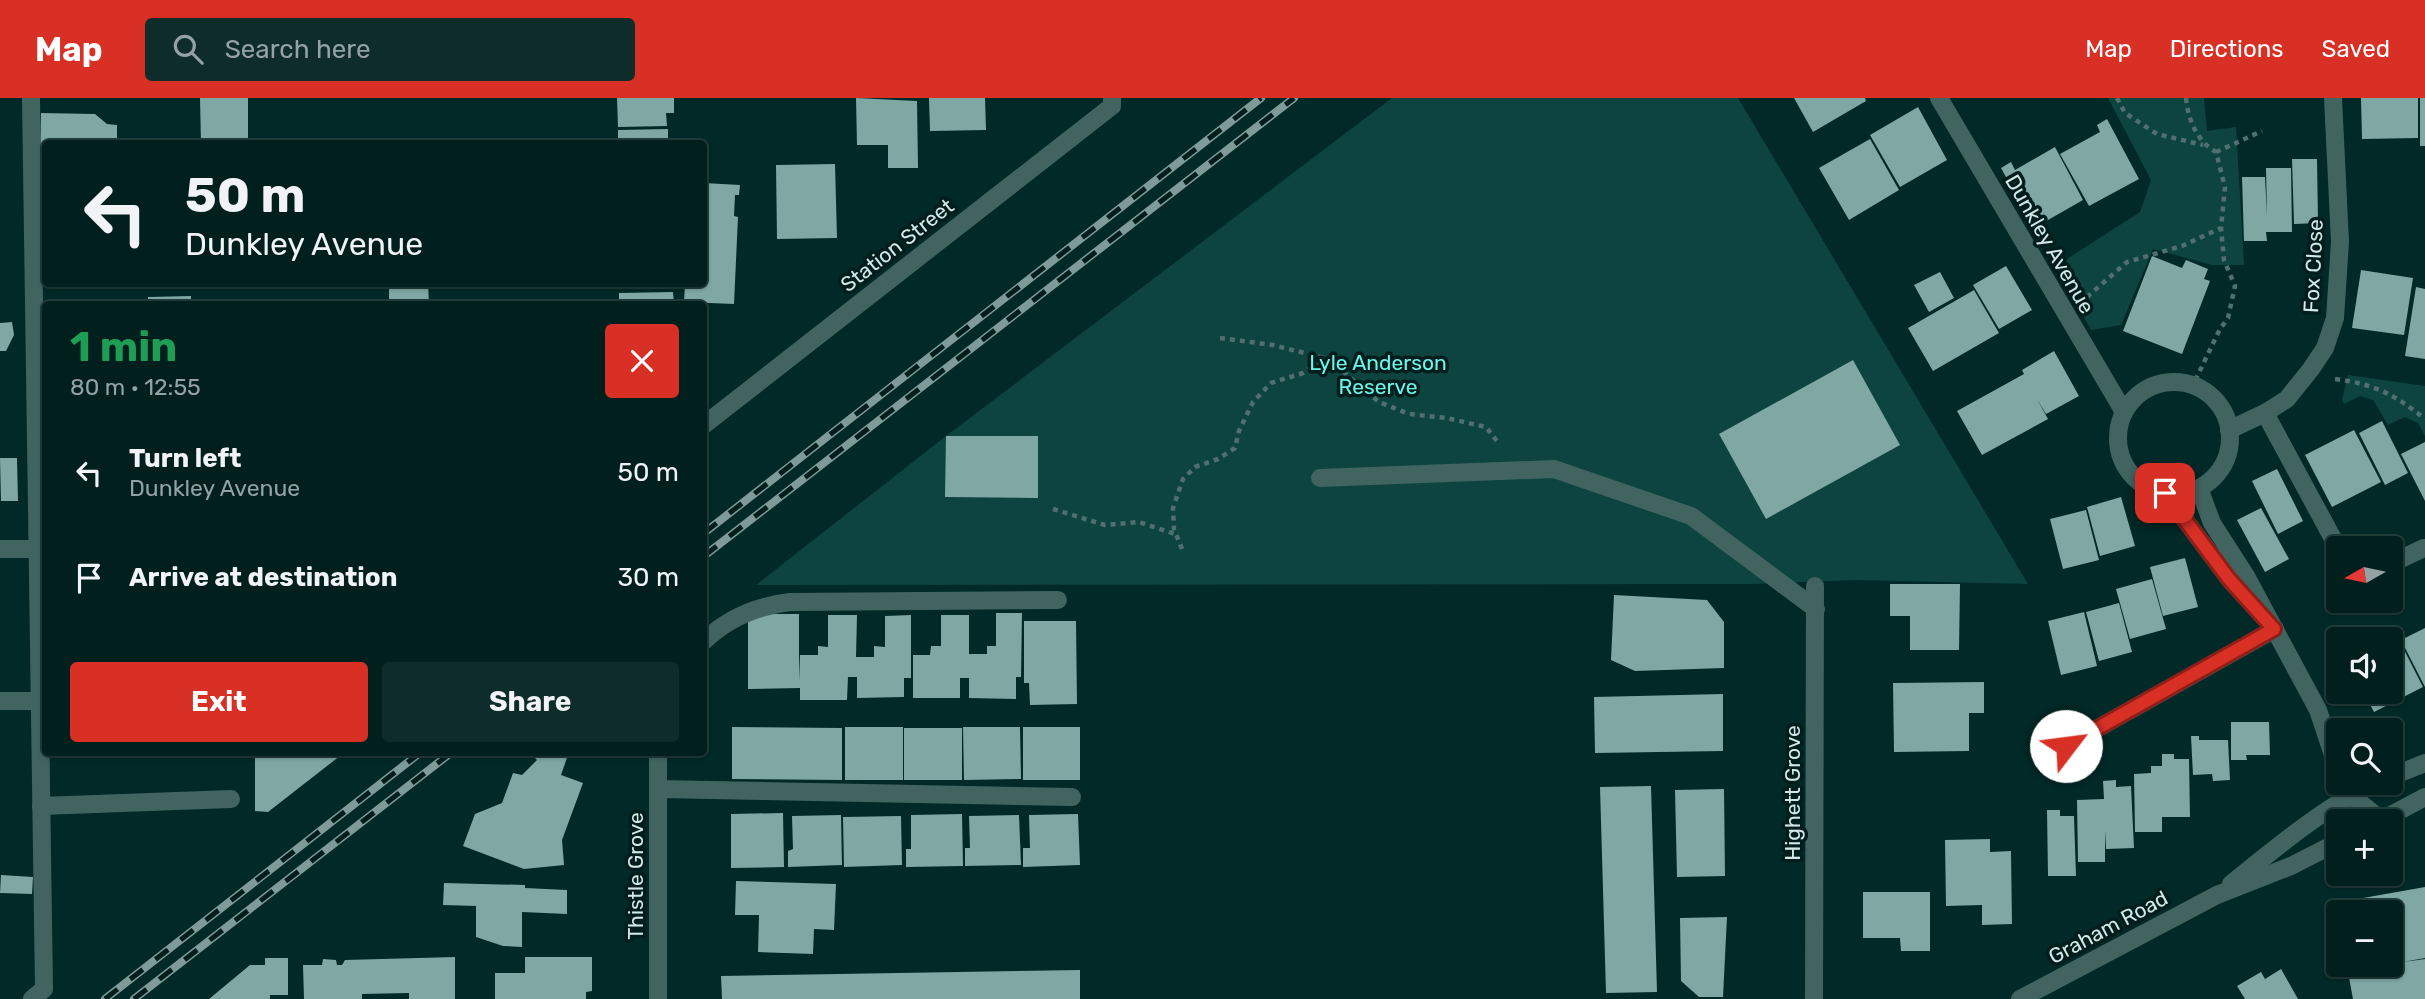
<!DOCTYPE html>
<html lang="en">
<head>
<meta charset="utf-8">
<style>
  body { margin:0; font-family:Rubik,sans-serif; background:#0e2c2a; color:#f1f3f6; height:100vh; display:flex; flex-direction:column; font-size:26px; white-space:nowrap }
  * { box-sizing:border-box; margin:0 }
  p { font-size:23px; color:#95a2a4 }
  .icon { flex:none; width:38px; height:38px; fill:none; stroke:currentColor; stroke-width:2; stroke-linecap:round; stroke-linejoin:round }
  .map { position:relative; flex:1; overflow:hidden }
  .details { position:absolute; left:42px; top:203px; width:665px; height:455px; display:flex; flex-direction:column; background:#001f1d; border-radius:7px; box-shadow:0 2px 5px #0004,0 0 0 2px #223d3b }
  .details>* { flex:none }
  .banner { position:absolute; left:42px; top:42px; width:665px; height:147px; border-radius:7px; box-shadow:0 2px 5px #0004,0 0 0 2px #223d3b; background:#001f1d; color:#f1f3f6; overflow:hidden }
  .needle { width:46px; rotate:261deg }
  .buttons { position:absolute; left:2326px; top:438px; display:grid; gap:14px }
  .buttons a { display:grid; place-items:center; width:77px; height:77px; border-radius:7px; background:#001f1d; box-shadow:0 2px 5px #0004,0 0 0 2px #223d3b; font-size:35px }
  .pin { position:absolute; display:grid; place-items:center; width:60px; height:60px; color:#fff; margin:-30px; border-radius:14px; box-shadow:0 4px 10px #0006 }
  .me { position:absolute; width:77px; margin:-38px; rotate:60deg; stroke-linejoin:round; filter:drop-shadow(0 0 5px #0008) }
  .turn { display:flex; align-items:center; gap:24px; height:147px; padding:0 28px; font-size:32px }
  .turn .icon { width:91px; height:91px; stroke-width:2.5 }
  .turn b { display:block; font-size:49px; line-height:60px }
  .round { display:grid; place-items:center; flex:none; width:74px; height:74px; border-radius:7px; background:#0e2c2a }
  .summary { display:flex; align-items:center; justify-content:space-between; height:119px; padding:0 28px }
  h1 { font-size:42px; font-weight:700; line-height:52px; color:#1e9e55 }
  .primary-button { display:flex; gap:14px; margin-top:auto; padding:14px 28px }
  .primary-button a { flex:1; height:80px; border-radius:7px; background:#d93025; color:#fff; font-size:28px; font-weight:700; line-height:80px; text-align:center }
  .primary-button a+a { background:#0e2c2a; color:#f1f3f6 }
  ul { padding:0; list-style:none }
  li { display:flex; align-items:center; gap:21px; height:105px; padding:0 28px }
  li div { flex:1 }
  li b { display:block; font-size:26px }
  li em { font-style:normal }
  header { display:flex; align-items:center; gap:42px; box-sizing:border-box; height:98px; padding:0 35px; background:#d93025; color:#fff }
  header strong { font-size:33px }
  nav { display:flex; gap:38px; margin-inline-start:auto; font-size:24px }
  .search { width:490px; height:63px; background:#0e2c2a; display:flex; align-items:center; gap:18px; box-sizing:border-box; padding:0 24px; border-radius:7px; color:#95a2a4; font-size:26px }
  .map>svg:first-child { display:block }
  .green { fill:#0d4440 }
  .building { fill:#7fa7a3 }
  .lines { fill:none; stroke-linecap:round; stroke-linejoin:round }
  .path { stroke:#4f706e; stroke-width:4.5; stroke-dasharray:5 5; stroke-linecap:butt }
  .service { stroke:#416461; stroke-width:18 }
  .minor { stroke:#416461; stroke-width:18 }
  .rail-casing { stroke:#7e9b99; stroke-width:8 }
  .rail { stroke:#021e1c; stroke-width:5; stroke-dasharray:16; stroke-linecap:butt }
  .route-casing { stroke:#8d1f18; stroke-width:18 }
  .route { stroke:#d93025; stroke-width:12 }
  .labels { text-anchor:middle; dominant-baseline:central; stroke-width:7; stroke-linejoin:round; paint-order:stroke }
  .street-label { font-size:21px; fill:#d3e8e6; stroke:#021e1c }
  .park-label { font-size:21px; fill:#6cf5eb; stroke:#021e1c }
</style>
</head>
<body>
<header>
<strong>Map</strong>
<div class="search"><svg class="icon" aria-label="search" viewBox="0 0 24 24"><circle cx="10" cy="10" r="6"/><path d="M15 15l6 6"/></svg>Search here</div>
<nav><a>Map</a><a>Directions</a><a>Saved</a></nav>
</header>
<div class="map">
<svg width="2425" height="901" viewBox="0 0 2425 901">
  <rect width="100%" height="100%" fill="#002927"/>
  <!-- green -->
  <g class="green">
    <path d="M1392,0h346l290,486 -172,-4 -104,4 -996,1 190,-149z"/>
    <path d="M2108,0h96l3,33 29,-4 8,138h-32l-59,-16 -32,76 -30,5 -35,-64 84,-54 11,-32z"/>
    <path d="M2348,277l77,11v50l-7,-13 -13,-6 -17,8 -15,-25 -13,-4 -16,8 -2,-4z"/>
  </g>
  <!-- building -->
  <g class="building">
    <path d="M200,0h48v46h-47z"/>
    <path d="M617,0h57v15h-8l1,13 -49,1z"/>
    <path d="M856,0l61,3 1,67h-30v-23h-31z"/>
    <path d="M929,0h56l1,32 -56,1z"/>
    <path d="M1794,0h71l1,3 -53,31z"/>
    <path d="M2361,0h57v40l-56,1z"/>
    <rect x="2420" y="0" width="5" height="48"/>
    <path d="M1918,9l29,53 -47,27 -30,-52z"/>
    <path d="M41,15l54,1 12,10 10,1v19h-71v14h-6z"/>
    <path d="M2107,21l32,60 -50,27 -29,-52 40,-22 -3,-7z"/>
    <path d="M668,31v15h-50v-14z"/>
    <path d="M1870,41l29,51 -50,30 -30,-52z"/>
    <path d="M2055,49l28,53 -49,28 -33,-60 10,-6 4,8z"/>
    <path d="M2292,61h25l1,64 -24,1z"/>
    <path d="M835,66l2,74 -60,1 -1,-74z"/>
    <path d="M2266,70h25l1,64h-26l1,9h-23l-2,-64h23l2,39z"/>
    <path d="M704,85l36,2 -1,10h-4l-1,21 4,1 -4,87 -50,-2 1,-18h19z"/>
    <path d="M2152,158l30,12 4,-8 22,9 -4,10 6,2 -28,73 -59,-23z"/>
    <path d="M2006,168l26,44 -33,19 -26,-44z"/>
    <path d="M2361,172l52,8 -9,57 -52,-7z"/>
    <path d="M1940,174l14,26 -25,14 -15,-27z"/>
    <path d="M389,186h39l1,20h-40z"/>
    <path d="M2416,189l9,2v70l-20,-3z"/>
    <path d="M1974,192l25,43 -66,38 -25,-43z"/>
    <path d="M673,194l1,12h-55v-11z"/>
    <path d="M191,198v8h-43v-7z"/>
    <path d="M12,224l2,13 -8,16h-6v-28z"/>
    <path d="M2054,253l25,45 -33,18 -9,-15 11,20 -66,36 -25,-44 67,-37 -2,-4z"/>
    <path d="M1853,262l47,85 -134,74 -47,-85z"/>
    <path d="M2382,323l26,52 -23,12 -26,-52z"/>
    <path d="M2354,332l27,52 -49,25 -27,-52z"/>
    <path d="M946,338h92v62l-93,-1z"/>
    <path d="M2425,344v59l-24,-47z"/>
    <path d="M0,360h17l1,43h-17z"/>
    <path d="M2277,371l26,52 -25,13 -26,-53z"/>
    <path d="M2121,399l14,49 -35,10 -13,-49z"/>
    <path d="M2261,410l28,51 -24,13 -28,-52z"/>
    <path d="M2086,412l13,50 -36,9 -13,-50z"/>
    <path d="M2185,460l13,49 -35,9 -13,-49z"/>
    <path d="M2152,481l14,50 -36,10 -14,-50z"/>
    <path d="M1890,486h70l-1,66h-49v-34h-20z"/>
    <path d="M1614,497l93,5 17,22v46l-89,3 -24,-11z"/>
    <path d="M2119,505l13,49 -33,9 -13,-49z"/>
    <path d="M2084,514l13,54 -36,9 -13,-54z"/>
    <path d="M996,515h26l-1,64h-5v22l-47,-1v-20h-9v20h-47v-43h17l1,-9h10v-31h28v39h18v-8h9z"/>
    <path d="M748,516h51v67l1,-26h18v-9l10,1v-32h29l-1,42h18v-11l11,1v-31l26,-1v63h-7v19l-47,1v-21h-9l-1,23h-47v-12l-52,1z"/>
    <path d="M1024,523h52l1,83 -47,1 -1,-22h-5z"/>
    <path d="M2393,530l30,59 -49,25 -11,-21h27v-52h-18z"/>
    <path d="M2425,530v59l-24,-47z"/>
    <path d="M1984,584v31h-15v38l-75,1 -1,-69z"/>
    <path d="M1723,596v57l-128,2 -1,-56z"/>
    <path d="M2231,624h38l1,33h-24l1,5h-16z"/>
    <path d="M732,629l110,1v52l-110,-1z"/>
    <rect x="845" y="629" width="58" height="53"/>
    <path d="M963,629h57l1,52 -57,1z"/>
    <rect x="1023" y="629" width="57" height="53"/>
    <rect x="904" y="630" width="58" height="52"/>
    <path d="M2191,638h8v4h29l2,40 -17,1 -1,-7 -19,1z"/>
    <path d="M255,654h90l-77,60 -13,-1z"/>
    <path d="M529,654h40l-8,23 22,8 -21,57 2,25 -40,4 -61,-23 12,-32 27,-11 11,-30 9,2 15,-15z"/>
    <path d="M2162,656h12v5h15l1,58h-28v15h-27l-1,-58 17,-1v-7h11z"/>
    <path d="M2116,682v7l15,-1 3,62 -28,1 -1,-19v32h-27l-1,-62 27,-1 -1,-18z"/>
    <path d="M1651,688l6,206 -51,1 -6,-206z"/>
    <path d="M1724,691l1,87 -48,1 -2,-87z"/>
    <path d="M2047,712h13v6h14l2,60h-28z"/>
    <path d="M783,715l1,54 -53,1v-54z"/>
    <path d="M962,716l1,52 -57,1v-18h5v-34z"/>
    <path d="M1078,716l2,51 -57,2v-19h7l-1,-33z"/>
    <path d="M841,717l1,50 -54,2v-16l5,-2 -1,-33z"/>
    <path d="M1019,717l2,50 -56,1v-18h5l-1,-32z"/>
    <path d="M901,718l1,49 -58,2 -1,-50z"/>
    <path d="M1990,741v13l21,-1 1,73 -30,1v-20l-36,1 -1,-66z"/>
    <path d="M1,777l32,2 -1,17 -32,-1z"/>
    <path d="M736,783l100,3 -2,46 -20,-1 -1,25 -55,-2 1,-37h-24z"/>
    <path d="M444,785l81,2v3l42,2v24l-45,-2v35l-19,-1 -27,-9v-31l-33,-1z"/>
    <path d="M2425,789v71l-22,4 22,-3v40h-72l-5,-27 47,-8 -5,-24v-28h-36l-2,-12z"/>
    <path d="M1863,794h67v59h-29l-1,-13h-37z"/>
    <path d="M1727,819l-4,80h-24l-18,-16 -1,-63z"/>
    <path d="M455,859v42h-46v-6l-47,1v5h-58l-1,-34h19l1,-6 13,1 1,5h5l3,-5z"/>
    <path d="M525,859h67v34l-6,1v7h-91v-26h30z"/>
    <path d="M265,860h23v37h-18v4h-61l41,-34h15z"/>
    <path d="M2281,871l17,30h-53l-8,-13 24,-14 4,7z"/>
    <path d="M1080,872v29h-358l-1,-23z"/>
  </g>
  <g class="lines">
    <!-- path -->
    <g class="path">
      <path d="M2117,0l8,15 32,21 46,11"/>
      <path d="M2186,0c2,22 11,43 30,54l9,35 -4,41 3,32 11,26 -7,32 -8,11 -27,56"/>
      <path d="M2216,54l46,-21"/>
      <path d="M2087,199l40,-35 55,-16 39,-18"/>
      <path d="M1220,240l53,7 55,14 51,43 30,12 38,4 39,9 14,18"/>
      <path d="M2335,281c39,5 59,15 90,40"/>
      <path d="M1053,411l52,16 34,-3 36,12"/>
      <path d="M1182,451l-8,-20 -1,-21 10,-29 12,-12 23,-8 17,-11 4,-17 14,-29 18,-19 32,-10 20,-14"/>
    </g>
    <!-- service -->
    <g class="service">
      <path d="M31,0l13,891 -12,10"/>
      <path d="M2265,315l73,135"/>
      <path d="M1320,380l234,-9 137,47 125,93"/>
      <path d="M2390,466l34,-16"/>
      <path d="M704,543c24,-23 52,-35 86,-39l268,-2"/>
      <path d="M0,603h40"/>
      <path d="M2066,648l209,-117"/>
      <path d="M658,691l414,8"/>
      <path d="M41,708l190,-7"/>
    </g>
    <!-- minor -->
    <g class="minor">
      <path d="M1939,0l185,314"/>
      <circle cx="2174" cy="340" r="56"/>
      <path d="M704,327l408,-319v-8"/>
      <path d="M2229,332l36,-17 22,-14 24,-30 14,-21 10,-30 5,-76 -7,-144"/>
      <path d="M2199,390l13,35 34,53 72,134 20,60"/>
      <path d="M2165,395l64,86 27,29"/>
      <path d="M0,451h46"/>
      <path d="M2390,679l35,-14"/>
      <path d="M2345,684l7,14 29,24"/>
      <path d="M2380,723l45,-24"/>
      <path d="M2231,786c42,-34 98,-81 147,-102"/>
      <path d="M658,901v-247"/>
      <path d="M1814,901l1,-413"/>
      <path d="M2020,901l197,-104 74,-29 47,-24"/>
    </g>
    <!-- rail casing -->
    <g class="rail-casing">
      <g id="rail">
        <path d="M704,435l557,-435"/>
        <path d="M704,458l590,-458"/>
        <path d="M105,901l316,-247"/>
        <path d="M134,901l318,-247"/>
      </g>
    </g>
    <!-- rail -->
    <use href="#rail" class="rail"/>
  </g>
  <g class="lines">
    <!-- route casing -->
    <g class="route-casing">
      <path id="route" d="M2066,648l208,-117 -45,-50 -64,-86"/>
    </g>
    <!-- route -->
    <use href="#route" class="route"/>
  </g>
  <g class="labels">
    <!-- street labels -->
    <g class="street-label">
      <text transform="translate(2050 146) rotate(60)">Dunkley Avenue</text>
      <text transform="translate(897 147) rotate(-38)">Station Street</text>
      <text transform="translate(2313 168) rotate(-87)">Fox Close</text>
      <text transform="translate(1792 695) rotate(-90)">Highett Grove</text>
      <text transform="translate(635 778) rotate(-90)">Thistle Grove</text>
      <text transform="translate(2108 829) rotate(-28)">Graham Road</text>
    </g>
    <!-- park labels -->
    <g class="park-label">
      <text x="1378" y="264">Lyle Anderson<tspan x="1378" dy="24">Reserve</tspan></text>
    </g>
  </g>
</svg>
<div class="buttons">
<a><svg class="needle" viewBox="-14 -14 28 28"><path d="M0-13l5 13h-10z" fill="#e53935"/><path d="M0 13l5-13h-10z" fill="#95a2a4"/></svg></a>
<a><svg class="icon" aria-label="sound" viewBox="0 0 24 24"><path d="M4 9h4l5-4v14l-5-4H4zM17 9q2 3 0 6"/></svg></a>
<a><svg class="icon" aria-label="search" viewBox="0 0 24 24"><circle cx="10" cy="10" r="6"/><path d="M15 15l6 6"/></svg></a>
<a>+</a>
<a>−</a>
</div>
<div class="pin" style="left:2165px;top:395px;background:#d93025"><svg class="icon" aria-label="arrive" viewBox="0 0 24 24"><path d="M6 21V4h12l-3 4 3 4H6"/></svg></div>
<svg class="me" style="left:2066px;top:648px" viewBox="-20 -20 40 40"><circle r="19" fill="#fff"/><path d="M0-13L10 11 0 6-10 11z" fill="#d93025"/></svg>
<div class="banner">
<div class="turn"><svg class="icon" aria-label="left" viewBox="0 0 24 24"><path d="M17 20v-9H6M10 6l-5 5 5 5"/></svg><div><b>50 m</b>Dunkley Avenue</div></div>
</div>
<section class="details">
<div class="summary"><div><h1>1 min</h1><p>80 m · 12:55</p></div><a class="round" style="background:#d93025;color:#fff"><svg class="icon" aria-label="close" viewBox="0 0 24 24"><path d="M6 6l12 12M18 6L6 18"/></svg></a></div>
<ul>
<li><svg class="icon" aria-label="left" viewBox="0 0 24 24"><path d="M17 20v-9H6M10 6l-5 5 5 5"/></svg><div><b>Turn left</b><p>Dunkley Avenue</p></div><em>50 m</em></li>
<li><svg class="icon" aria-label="arrive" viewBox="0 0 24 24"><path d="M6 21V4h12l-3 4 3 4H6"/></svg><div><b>Arrive at destination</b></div><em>30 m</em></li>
</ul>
<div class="primary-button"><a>Exit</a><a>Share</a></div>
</section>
</div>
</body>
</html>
